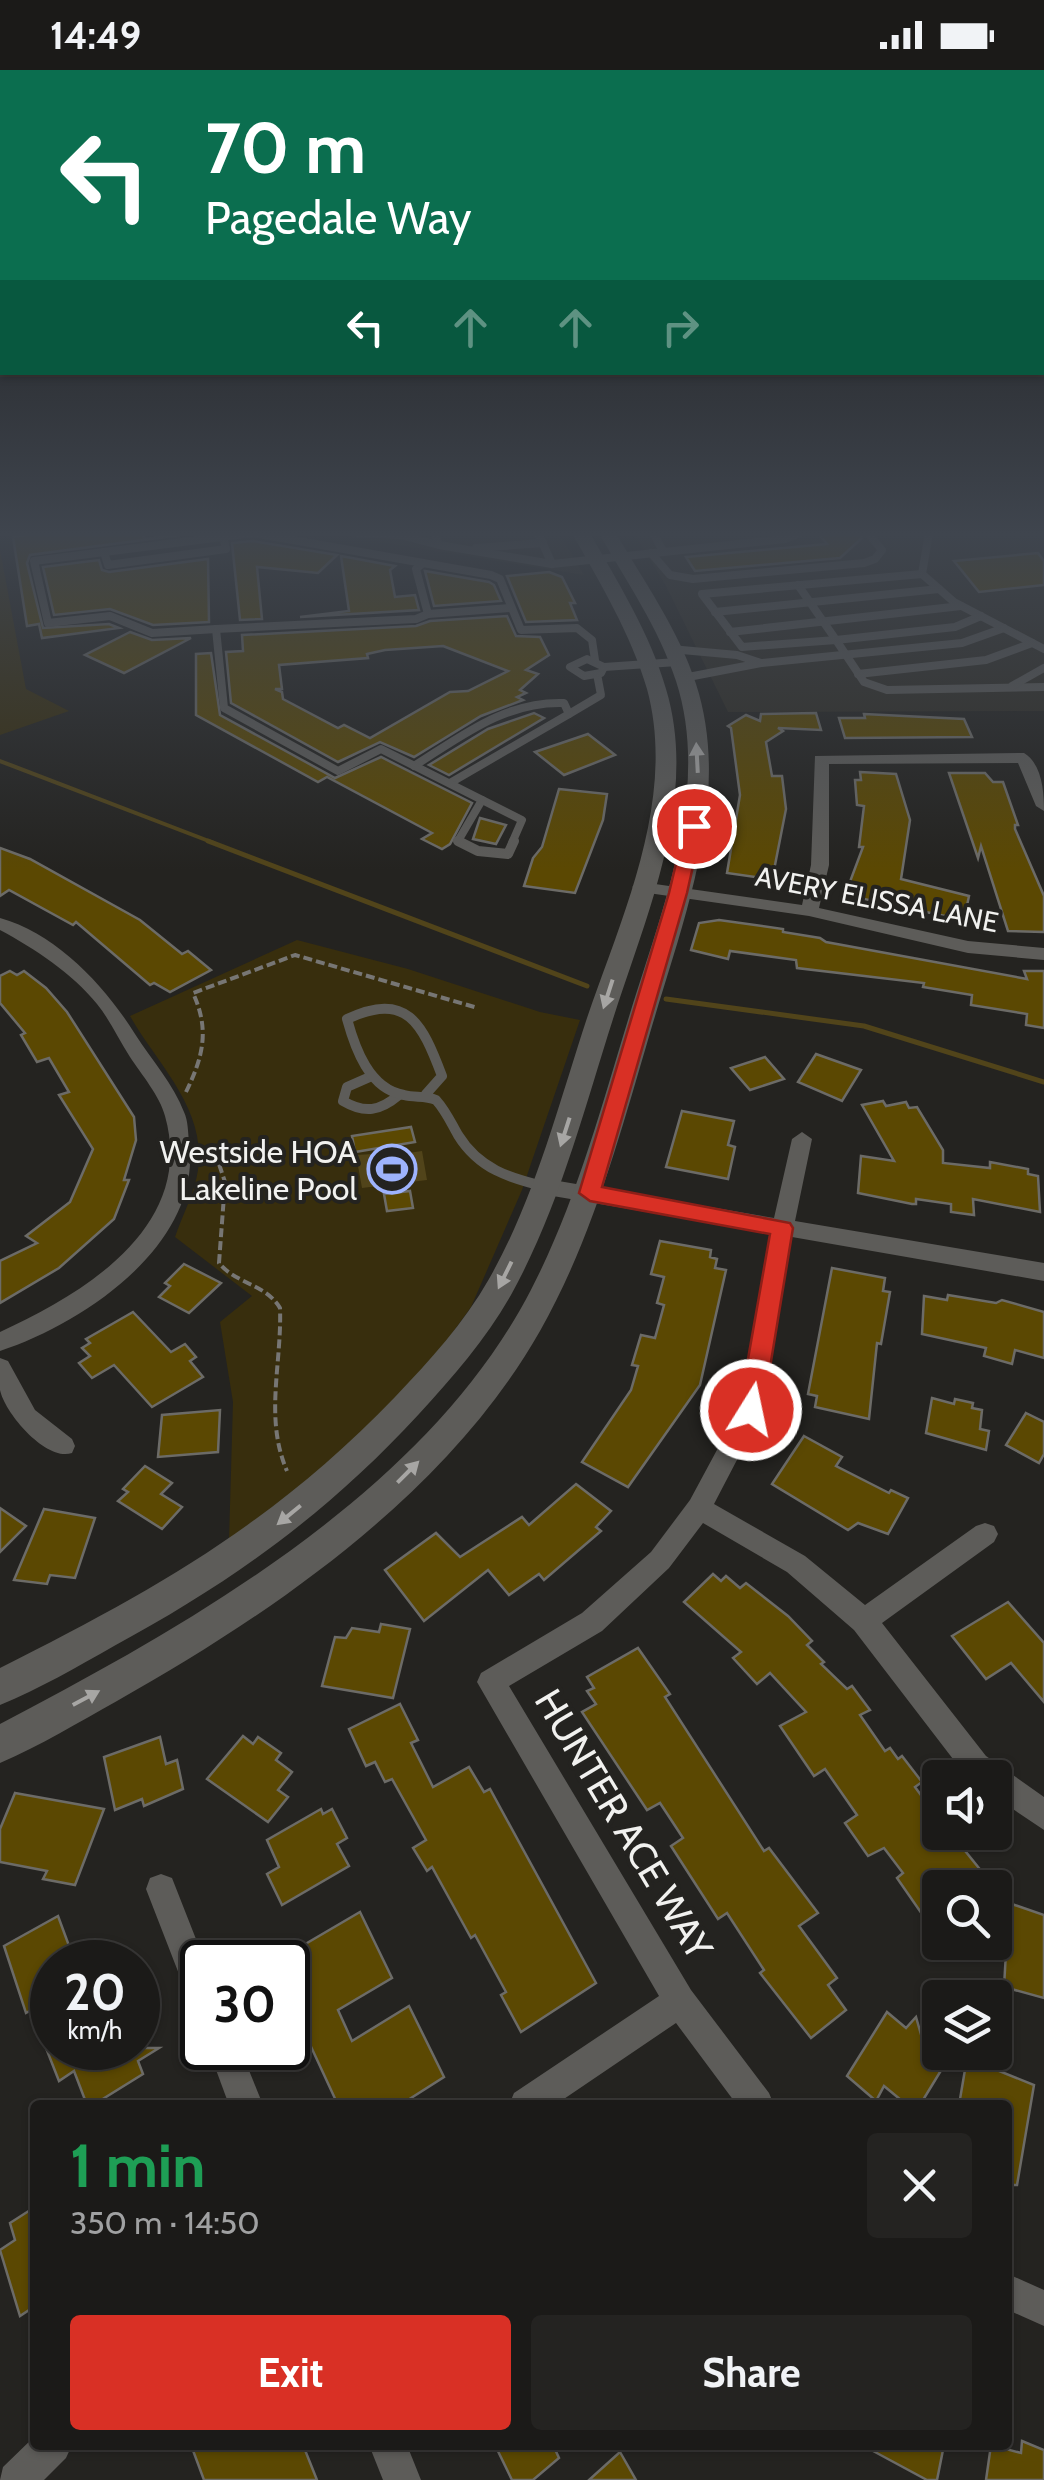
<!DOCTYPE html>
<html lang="en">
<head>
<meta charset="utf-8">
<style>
  body { margin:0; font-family:Cabin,sans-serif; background:#242321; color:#f1f3f6; height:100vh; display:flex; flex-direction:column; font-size:38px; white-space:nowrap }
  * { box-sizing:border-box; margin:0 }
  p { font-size:32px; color:#a0a1a2 }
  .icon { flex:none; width:55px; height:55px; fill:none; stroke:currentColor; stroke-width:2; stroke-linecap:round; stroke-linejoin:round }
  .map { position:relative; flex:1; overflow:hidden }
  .panel { position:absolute; left:30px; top:2030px; width:982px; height:350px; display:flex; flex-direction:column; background:#1b1a18; border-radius:10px; box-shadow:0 2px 8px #0004,0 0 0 2px #393837 }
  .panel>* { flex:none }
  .hud { position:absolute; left:0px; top:0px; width:1045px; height:305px; box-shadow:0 2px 8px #0004,0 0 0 2px #393837; background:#0b6e4f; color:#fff; overflow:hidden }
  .tools { position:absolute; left:922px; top:1690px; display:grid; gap:20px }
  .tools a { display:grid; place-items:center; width:90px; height:90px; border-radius:10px; background:#1b1a18; box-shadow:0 2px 8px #0004,0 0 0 2px #393837; font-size:50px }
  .speed { position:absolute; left:30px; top:1870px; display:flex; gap:20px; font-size:50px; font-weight:700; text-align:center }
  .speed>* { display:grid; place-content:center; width:130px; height:130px; border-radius:50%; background:#1b1a18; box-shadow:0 2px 8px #0004,0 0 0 2px #393837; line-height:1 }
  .speed small { font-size:25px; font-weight:400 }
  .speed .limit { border:5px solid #111; border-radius:15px; background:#fff; color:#111 }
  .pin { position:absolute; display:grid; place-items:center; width:85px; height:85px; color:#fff; margin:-42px; border:5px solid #fff; border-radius:50%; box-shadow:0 2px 10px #0007 }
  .me { position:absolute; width:110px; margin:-55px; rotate:10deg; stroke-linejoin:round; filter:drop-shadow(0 0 8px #0008) }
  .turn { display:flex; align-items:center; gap:35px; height:210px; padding:0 40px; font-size:45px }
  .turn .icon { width:130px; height:130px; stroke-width:2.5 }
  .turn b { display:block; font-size:70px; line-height:85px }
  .lanes { display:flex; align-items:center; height:95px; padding:0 40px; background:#0003; justify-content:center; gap:50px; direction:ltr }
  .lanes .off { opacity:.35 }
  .round { display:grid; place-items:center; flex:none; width:105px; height:105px; border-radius:10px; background:#242321 }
  .headline { display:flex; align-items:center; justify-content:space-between; height:170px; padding:0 40px }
  h1 { font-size:60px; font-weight:700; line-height:75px; color:#1e9e55 }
  .action { display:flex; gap:20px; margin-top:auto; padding:20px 40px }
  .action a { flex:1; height:115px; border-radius:10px; background:#d93025; color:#fff; font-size:40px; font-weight:700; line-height:115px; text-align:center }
  .action a+a { background:#242321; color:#f1f3f6 }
  .status { display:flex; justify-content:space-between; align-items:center; height:70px; padding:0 50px; background:#1b1a18; direction:ltr }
  .status svg { height:28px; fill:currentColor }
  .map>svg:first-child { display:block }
  .built { fill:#302d25 }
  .green { fill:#382e0d }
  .water { fill:#51441a }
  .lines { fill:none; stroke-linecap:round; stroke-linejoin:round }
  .stream-far1 { stroke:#51441a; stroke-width:4 }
  .stream { stroke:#51441a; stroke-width:5 }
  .building { fill:#5b4802; stroke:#6c6b67; stroke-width:2.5; fill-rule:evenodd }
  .path { stroke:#777674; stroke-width:4; stroke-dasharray:9 4; stroke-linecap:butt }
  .lane-far1 { stroke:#5d5c59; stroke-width:8 }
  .lane { stroke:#5d5c59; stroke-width:10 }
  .street { fill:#5d5c59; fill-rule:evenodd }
  .secondary { fill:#5d5c59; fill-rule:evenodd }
  .oneway { fill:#a7a6a4 }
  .route { fill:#d93025; stroke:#8d1f18; stroke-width:2.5 }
  .labels { text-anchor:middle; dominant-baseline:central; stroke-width:8; stroke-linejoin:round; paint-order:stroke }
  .far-street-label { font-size:28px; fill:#f1f1ef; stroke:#242320 }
  .poi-label { font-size:32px; fill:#f1f1ef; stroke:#242320; text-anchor:end }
  .near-street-label { font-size:38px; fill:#f1f1ef; stroke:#242320 }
</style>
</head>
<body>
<div class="status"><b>14:49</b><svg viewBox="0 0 49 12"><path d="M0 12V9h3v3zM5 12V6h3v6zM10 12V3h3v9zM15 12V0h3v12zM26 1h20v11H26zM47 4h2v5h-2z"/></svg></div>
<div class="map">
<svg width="1044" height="2410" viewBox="0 0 1044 2410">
  <rect width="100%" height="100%" fill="#242320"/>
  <!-- built -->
  <g class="built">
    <path d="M326,463h233l25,42z"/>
    <path d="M634,463h410v178l-316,1 -62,-126z"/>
  </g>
  <!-- green -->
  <g class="green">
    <path d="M0,480l26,139 43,22 -69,24z"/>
    <path d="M297,870l111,29 132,43 40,8 -58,170 -51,117 -26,36 -87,97 -129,101 4,-139 -13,-80 32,-26 -77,-59c7,-21 20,-45 23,-67 9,-61 -41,-106 -68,-154z"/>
  </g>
  <!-- water -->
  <path class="water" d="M422,1081l5,29 -65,8 -6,-33 17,-1 1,4z"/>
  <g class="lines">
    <!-- stream-far1 -->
    <path class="stream-far1" d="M0,691l214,82"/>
    <!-- stream -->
    <g class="stream">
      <path d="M208,771l379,145"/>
      <path d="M666,929l198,27 180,56"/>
    </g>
  </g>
  <!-- building -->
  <g class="building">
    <path d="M36,463h107l1,6 52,-6 -166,22 -3,8 16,65 66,-4 10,4 -77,10 -3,-14 -12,2 -14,-89z"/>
    <path d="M818,463h43l1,5 -22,20 -145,13 -9,-14 141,-13z"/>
    <path d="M253,471l84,14 -19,18 -61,-6 5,52 -22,1 -8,-77z"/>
    <path d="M1038,483l6,8v24l-65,7 -25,-31z"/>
    <path d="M341,486l54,10 -5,4 5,27 20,-2 4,15 -119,7 49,-6z"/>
    <path d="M208,489l1,63 -56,3 -43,-16 -56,6 -11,-48 56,-7 3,10 7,2z"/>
    <path d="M425,501l64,11 5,3 7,16 -67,5z"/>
    <path d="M549,502l13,5 13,26h-5l7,17 -51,2 -19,-46z"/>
    <path d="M507,546l9,20 24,1 9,18 -23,15 12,4 -18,16 6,3 -9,4 6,3 -42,16 -67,41 -34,-15 -42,20 -107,-59 -5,-51 17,-1 -1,-16 174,-9 14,-5zM443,576l65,25 -40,20 -18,1 -80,46 -26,-13 -6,3 -55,-29 -1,-7 -7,-3h7l-3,-24 89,-7 -1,-4 18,-4z"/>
    <path d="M130,562l22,8 39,-2 -67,35 -39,-18z"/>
    <path d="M211,583l9,62 115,63 46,-21 91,46 -22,41 -8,5 -20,-10 10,-6 -105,-56 -9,5 -122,-67v-61z"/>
    <path d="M534,643l10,5 -95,57 -20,-10 59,-36z"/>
    <path d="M816,643l5,17 -43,-2 5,3 -17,11 6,34h10l4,33 -12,61 -3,-1 -2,10 -42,-6 13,-78 -9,-67 -3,-2 18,-11 14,6 1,-7z"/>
    <path d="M864,644l100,5 8,18 -127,1 -6,-20h26z"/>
    <path d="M588,664l27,21 -51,20 -29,-23z"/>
    <path d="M860,702l36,2 14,46 -9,59 68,17 -5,24 -119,-25 18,-48h-4l5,-41 -7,-1 -2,-25h6z"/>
    <path d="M949,703h36l8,9h10l15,43h-3v4l29,67v36l-36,-1 -27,-85 -3,12z"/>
    <path d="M559,719l48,5 -4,26 -28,73 -51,-7 9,-28 9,-11z"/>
    <path d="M480,748l26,7 -10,19 -23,-5z"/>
    <path d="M0,778l30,11 110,61 42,34 6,-3 23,19 -41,22 -16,-9 -4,2 -74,-63 -3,3 -64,-35 -9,6z"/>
    <path d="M719,850l64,9v3l37,6 6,4 201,37 -3,-8h20v57l-18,-3 1,-11 -56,-9 1,-10 -49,-8 1,-4 -127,-15 -1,-8 -66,-9 -2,8 -37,-9 8,-27z"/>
    <path d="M10,901l7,4 7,-4 22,17 21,24 67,105 2,23 -12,40h5l-15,39 -55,49 -59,35v-42l37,-18 -11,-7 44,-34 23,-53 -34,-54 10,-3 -20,-34 -12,4 -16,-27 4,-2 -25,-30v-27z"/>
    <path d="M816,984l45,16 -19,31 -44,-19z"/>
    <path d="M765,987l19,22 -34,11 -19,-22z"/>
    <path d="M883,1031l3,5 20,-4 3,6 8,-1 26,43v13l47,5v-6l38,7v5l10,2 2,36 -67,-13 1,16 -23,-3v-8l-35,-5v5h-4l-54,-11 3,-37 33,5 -32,-56z"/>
    <path d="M682,1041l52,10 -6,24 7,2 -7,32 -62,-12z"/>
    <path d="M411,1057l4,15 -60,10 -3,-16z"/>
    <path d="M410,1121l3,17 -26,3 -3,-17z"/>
    <path d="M660,1171l51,9 -1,7 7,2 -2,9 11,2 -26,115 -72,102 -46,-25 49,-72 7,-24 -6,-1 9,-30 14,3 9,-33 -7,-2 7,-26 -13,-3z"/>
    <path d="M184,1194l37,19 -32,30 -30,-16 11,-11 -5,-3z"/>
    <path d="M832,1198l53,10 -2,13 7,1 -9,52 -4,-1 -8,76 -54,-12 2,-11 -9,-2z"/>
    <path d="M948,1225l48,8 6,-3 42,12v46l-29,-8 -3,14 -28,-8 2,-8 -64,-14 2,-38 23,4z"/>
    <path d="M133,1242l38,40 14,-8 11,13 -6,4 13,16 -51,30 -38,-42 -22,13 -13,-15 11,-7 -8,-8 8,-5 -4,-4z"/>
    <path d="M932,1328l22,6 1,-5 18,4 -1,5 10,2 -2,19 9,2 -3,19 -60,-17z"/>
    <path d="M220,1340l-2,42 -60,5 4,-42z"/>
    <path d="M1026,1343l18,9v32l-5,9 -33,-18z"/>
    <path d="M804,1366l38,21 -6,9 53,27 2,-3 17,8 -20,36 -30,-11 -10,7 -76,-46z"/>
    <path d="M145,1396l27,17 -11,11 21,13 -20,22 -44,-28 10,-9 -5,-3z"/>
    <path d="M576,1414l35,27 -15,16 5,4 -57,49 -5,-6 -30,21 -21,-25 -64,51 -39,-51 51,-37 24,24 62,-40 7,8z"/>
    <path d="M0,1438l26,18 -26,26z"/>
    <path d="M44,1439l51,9 -20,60 -25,-3 -3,9 -33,-4z"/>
    <path d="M713,1504l8,7 5,-5 14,12 6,-5 42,33 24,25 -5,4 17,17 -3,2 26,25 5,-3 18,24 -10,5 25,36 5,-3 8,11 4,-3 20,26 -7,5 25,34v11h15l10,12 -3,3 33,41h-55v52l-43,-62 6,-5 -19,-25 -16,8 -23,-33 12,-8 -32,-46 -11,7 -34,-50 26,-14 -36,-39 -13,11 -24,-26 8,-6 -57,-50z"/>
    <path d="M1008,1532l36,41v59l-33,-39 -25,16 -34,-43z"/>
    <path d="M381,1554l29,5 -17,69 -71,-12 13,-49 11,1 6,-10 27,4z"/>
    <path d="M638,1578l32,46 -5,3 99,154 5,-3 49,65 -19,13 38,52 -9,7 18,25 -35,28 -51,-65 4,-3 -37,-57 -9,6 -47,-73 12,-8 -23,-35 -13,7 -65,-98 14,-8 -9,-13 7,-3 -7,-11z"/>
    <path d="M400,1634l18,36 -7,3 22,44 36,-20 15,25 6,-3 106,194 -75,49 -20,-37 5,-3 -31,-57 -4,3 -39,-71 -5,4 -14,-23 13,-8 -34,-61 -7,3 -10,-20 -9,4 -17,-37z"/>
    <path d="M243,1666l10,8 5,-7 23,16 -5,7 16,12 -14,18 10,7 -20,25 -61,-43z"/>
    <path d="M160,1667l6,27 11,-4 6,29 -39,17 -2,-7 -27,11 -11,-53z"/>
    <path d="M15,1723l89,16 -29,76 -32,-6 4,-8 -47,-9v-33z"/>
    <path d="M321,1739l2,5 9,-5 15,29 -10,6 12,22 -67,39 -15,-31 12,-7 -12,-27z"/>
    <path d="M1003,1831l41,14v83l-40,-11 3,-52 -6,-1z"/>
    <path d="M360,1842l32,66 -54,32 14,31 57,-35 35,71 -44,28h-62l-50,-108v-24l8,-5 -6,-15z"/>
    <path d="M58,1846l17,46h-23v36l-26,15 -22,-67z"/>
    <path d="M887,1942l19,16 10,-11 6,21 26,21 -28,46h-13l-23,-19 -8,15 -29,-25z"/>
    <path d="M46,1978h113l-21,13 5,13 -50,31h-6l-13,-34 -15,10z"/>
    <path d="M967,1988l67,27 -17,100h-9v-80h-49z"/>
    <path d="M35,2137v99l-15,10 -20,-66 15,-10 -5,-17z"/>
    <path d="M1022,2371l22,9v30h-58l5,-35 30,8z"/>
    <path d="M191,2375h112l14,35h-113z"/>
    <path d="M495,2375h58l6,13 -26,22h-21z"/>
    <path d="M862,2375h82l-7,35h-10z"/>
    <path d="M620,2382l16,28h-47z"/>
  </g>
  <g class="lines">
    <!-- path -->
    <g class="path">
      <path d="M186,1022c17,-35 24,-62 7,-99l102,-38 183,53"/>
      <path d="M215,1082l10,30 -6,81c17,21 47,21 61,45 2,56 -16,110 7,163"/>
    </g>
    <!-- lane-far1 -->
    <g class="lane-far1">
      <path d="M356,463l44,2 39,10"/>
      <path d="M434,463l5,12 113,19 233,-25 15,-6"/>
      <path d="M538,463l14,31"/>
      <path d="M653,463l10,18"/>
      <path d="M929,463l-7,41 32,28 90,47"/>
      <path d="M476,478l67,-5"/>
      <path d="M104,482l4,13 118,-16 -3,-13"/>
      <path d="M651,483l19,22 23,4 171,-16 11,-4 7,-9 -14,-17"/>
      <path d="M922,504l-220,20 40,53 94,-7 28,42 23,8 157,-3"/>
      <path d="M798,515l38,55 119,-13 26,-11"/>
      <path d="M715,542l224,-23"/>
      <path d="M428,544l83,-6"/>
      <path d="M216,559l200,-10 12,-5 -12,-45 7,-6"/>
      <path d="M730,562l231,-26"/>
      <path d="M671,579l66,6 24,8 -78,15"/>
      <path d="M587,589l17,8 -3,6 -17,3 -14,-9z"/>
      <path d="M761,593l201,-20 42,-15"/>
      <path d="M604,597l73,-5"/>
      <path d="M858,604l128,-14 46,-17"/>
      <path d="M1012,616l32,-18"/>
      <path d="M569,644l32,-19 -4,-21"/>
      <path d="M414,696c48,-30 91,-65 150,-63l5,11 -119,69"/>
      <path d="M462,773l-4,-2 24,-41"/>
      <path d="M512,773l10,-23 -141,-71 -43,22 -114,-63 -8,-79 -64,4 -42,-17 -62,7 -14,-62 219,-28 238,42 9,4 21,51 56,-2 15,12 3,20"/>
    </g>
    <!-- lane -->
    <g class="lane">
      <path d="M458,771l20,10 30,3 6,-13"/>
      <path d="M372,1006l-25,11 -4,14c22,13 37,10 56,-6"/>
      <path d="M426,1024l16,-18c-20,-53 -35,-85 -95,-57 8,29 22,70 57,76 11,3 21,0 32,5 10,11 15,23 22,35 21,34 51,43 89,52"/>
    </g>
    <!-- street -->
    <g class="street">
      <path d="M1024,683c18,11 20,38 20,58l-8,-5 -18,-43 -189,1v101l-10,43 149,33 76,7v12l-76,-7 -159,-37 -168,-24 -9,-5 9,-5 161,23 9,-40 4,-109z"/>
      <path d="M0,848c57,16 105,68 135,116 16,25 39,51 49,78 4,8 4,20 5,30 14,101 -104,181 -189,209v-19c85,-39 196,-106 165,-216 -5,-20 -24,-42 -35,-59 -11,-17 -20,-37 -33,-53 -25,-31 -62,-55 -97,-74z"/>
      <path d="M802,1062l10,7 -17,82 249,42v18l-252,-44 -29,173 -49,94 91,52 60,49 111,-79 9,-3 9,3 4,8 -4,8 -112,81 104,133 58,41v33l-49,-33v-19l-29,-2 -112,-146 -67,-58 -84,-49 -34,45 -67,63 -93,55 182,304 78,103 5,12h-37l-61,-82 -121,82h-46l5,-12 145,-97 -182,-314 4,-9 101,-60 69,-61 39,-52 49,-91 31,-176 -223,-38 -11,-8 11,-8 227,39 18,-79z"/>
      <path d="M0,1288l8,3 27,49 37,29 3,7 -3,7c-25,9 -67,-39 -72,-63 0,-9 0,-22 0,-32z"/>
      <path d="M161,1804l11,4 33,84h-3v48l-11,-5 -45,-116 4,-11z"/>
      <path d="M208,1978h32l23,57h-34z"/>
      <path d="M1008,2204l36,16v36l-36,-16z"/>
      <path d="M35,2366v9h37l-6,13 -22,22h-44l3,-13z"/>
      <path d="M369,2375h38l14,35h-38z"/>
    </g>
    <!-- secondary -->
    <g class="secondary">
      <path d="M572,463h18c28,50 60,100 76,156 33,109 -20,227 -53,330 -30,94 -54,189 -102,276 -25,44 -58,82 -92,119 -91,99 -187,168 -305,232 -37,21 -75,43 -114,59v-37c155,-78 274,-145 395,-271 35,-37 69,-74 94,-118 46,-81 69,-173 98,-261 35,-102 90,-219 60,-329 -16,-55 -47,-106 -75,-156z"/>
      <path d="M599,463h17c28,49 63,97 80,151 37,114 -14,239 -46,349 -30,102 -58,206 -110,298 -92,162 -265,281 -423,370 -38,21 -77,45 -117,62v-39c187,-98 412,-225 520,-414 51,-90 78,-192 108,-290 32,-106 84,-228 48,-339 -17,-53 -50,-100 -77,-148z"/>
    </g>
  </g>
  <!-- one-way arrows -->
  <defs><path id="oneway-solid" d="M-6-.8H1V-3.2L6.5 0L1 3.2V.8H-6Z" transform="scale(2.5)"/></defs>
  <g class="oneway">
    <use href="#oneway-solid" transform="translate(697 688) rotate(-93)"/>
    <use href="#oneway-solid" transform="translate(608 924) rotate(108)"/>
    <use href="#oneway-solid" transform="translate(565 1062) rotate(108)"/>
    <use href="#oneway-solid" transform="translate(505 1205) rotate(116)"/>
    <use href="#oneway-solid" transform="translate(408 1402) rotate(-45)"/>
    <use href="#oneway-solid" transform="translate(289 1445) rotate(141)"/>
    <use href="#oneway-solid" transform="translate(86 1628) rotate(-28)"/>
  </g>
  <!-- sky -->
  <linearGradient id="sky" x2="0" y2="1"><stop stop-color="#141312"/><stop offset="0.58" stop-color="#3f454e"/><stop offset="1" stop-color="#3f454e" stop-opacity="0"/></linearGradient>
  <rect width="1044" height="800" fill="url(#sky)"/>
  <!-- route -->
  <path class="route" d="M694,751l8,5 -15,67 -85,294 188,36 3,5 -30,182 -3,7h-18l-3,-7 31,-176 -180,-33 -11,-8 90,-300 16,-67z"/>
  <!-- icons -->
  <defs>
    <g id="stadium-ring" transform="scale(2.5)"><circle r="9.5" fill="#242320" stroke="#9eb3fd" stroke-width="1.5"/><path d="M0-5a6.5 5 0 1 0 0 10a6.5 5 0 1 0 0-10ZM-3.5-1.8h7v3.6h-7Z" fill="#9eb3fd"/></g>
  </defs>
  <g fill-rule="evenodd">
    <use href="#stadium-ring" x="392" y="1099"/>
  </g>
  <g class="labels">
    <!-- far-street labels -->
    <g class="far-street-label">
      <text transform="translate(877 829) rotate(11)">AVERY ELISSA LANE</text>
    </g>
    <!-- poi labels -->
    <g class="poi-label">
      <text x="357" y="1081">Westside HOA<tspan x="357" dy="37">Lakeline Pool</tspan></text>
    </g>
    <!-- near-street labels -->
    <g class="near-street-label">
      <text transform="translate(624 1754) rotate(59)">HUNTER ACE WAY</text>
    </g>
  </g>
</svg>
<div class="tools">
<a><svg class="icon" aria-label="sound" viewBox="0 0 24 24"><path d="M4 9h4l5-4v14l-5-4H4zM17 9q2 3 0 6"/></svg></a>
<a><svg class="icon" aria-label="search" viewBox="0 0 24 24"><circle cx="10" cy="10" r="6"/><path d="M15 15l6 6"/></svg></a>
<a><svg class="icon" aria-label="layers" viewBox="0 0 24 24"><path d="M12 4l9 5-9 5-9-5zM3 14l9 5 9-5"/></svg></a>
</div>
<div class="speed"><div>20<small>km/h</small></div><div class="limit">30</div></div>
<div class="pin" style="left:694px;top:756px;background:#d93025"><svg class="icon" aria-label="arrive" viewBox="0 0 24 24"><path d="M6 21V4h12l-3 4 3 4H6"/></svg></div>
<svg class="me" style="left:751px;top:1340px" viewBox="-20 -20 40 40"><circle r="17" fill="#d93025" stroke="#fff" stroke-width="3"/><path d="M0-11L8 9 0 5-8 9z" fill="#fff"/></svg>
<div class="hud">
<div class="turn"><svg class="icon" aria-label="left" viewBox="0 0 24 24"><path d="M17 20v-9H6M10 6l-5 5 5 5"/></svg><div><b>70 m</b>Pagedale Way</div></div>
<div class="lanes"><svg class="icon" aria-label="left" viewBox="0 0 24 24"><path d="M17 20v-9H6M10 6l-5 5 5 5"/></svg><svg class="icon off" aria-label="ahead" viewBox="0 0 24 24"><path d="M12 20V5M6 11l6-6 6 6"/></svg><svg class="icon off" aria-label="ahead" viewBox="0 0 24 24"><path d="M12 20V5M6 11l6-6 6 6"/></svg><svg class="icon off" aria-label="right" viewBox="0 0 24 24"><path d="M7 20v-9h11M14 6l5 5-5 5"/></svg></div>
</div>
<section class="panel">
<div class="headline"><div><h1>1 min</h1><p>350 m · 14:50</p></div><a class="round"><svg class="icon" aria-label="close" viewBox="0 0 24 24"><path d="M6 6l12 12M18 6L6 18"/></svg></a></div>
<div class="action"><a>Exit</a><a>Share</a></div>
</section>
</div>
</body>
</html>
